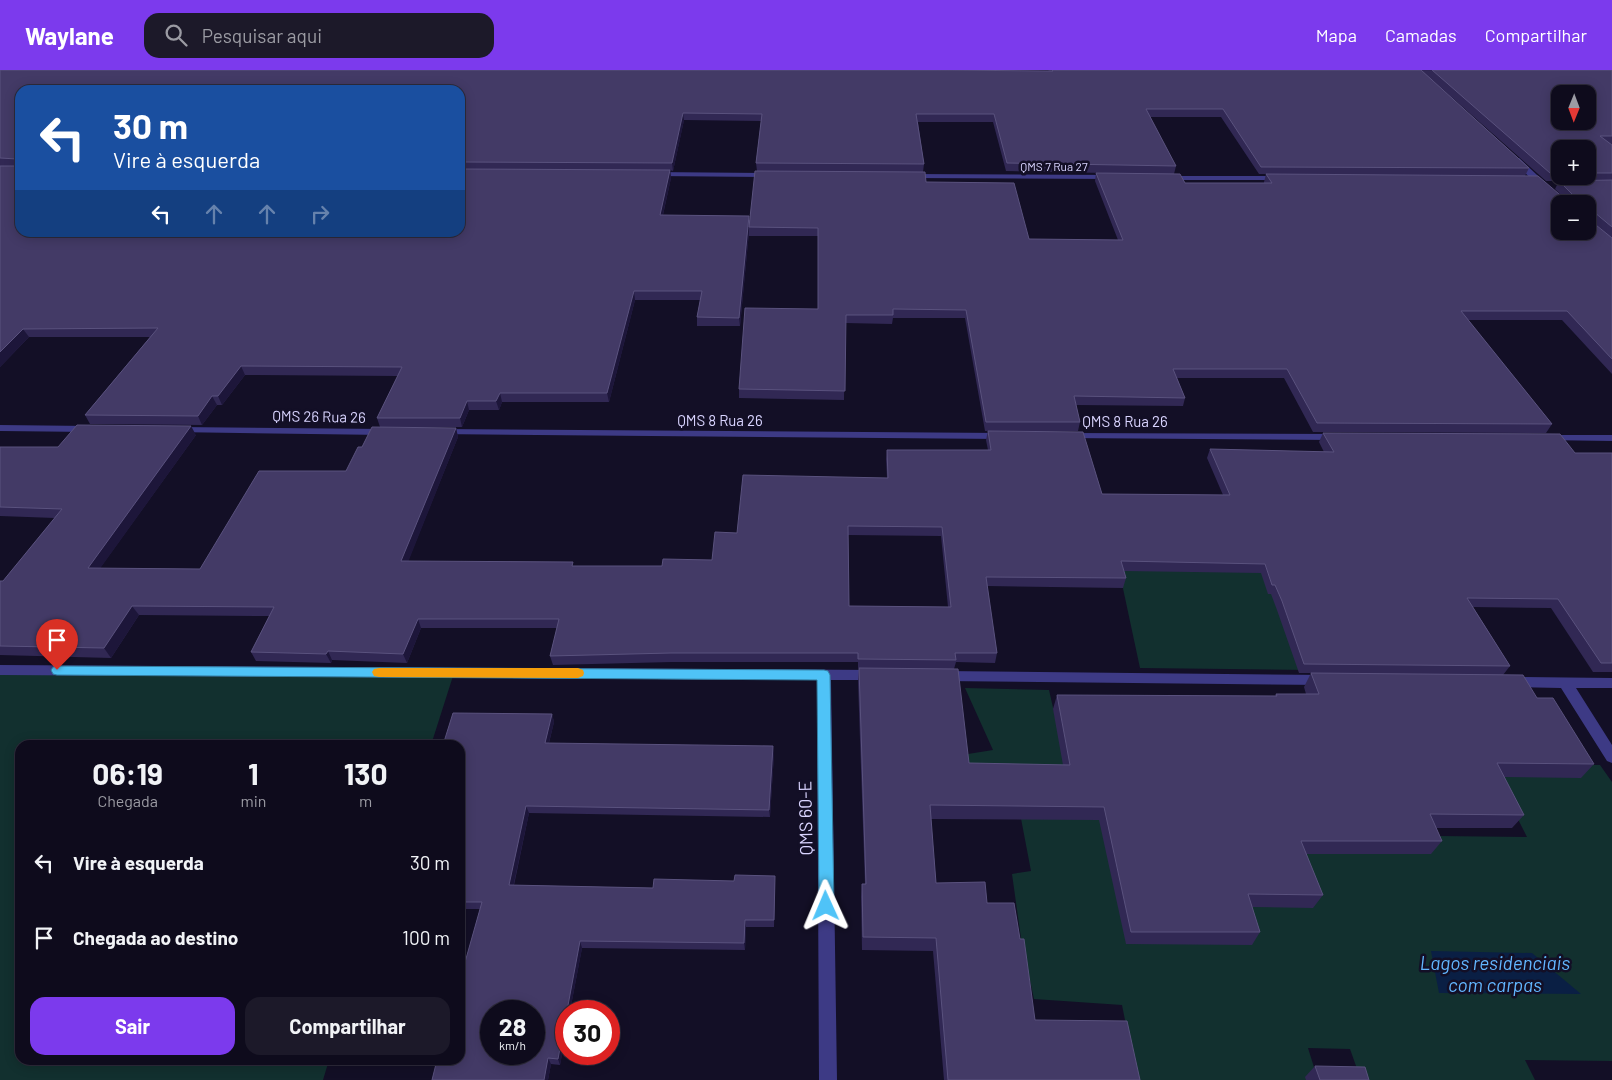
<!DOCTYPE html>
<html lang="pt">
<head>
<meta charset="utf-8">
<style>
  body { margin:0; font-family:Barlow,sans-serif; background:#1c1929; color:#f1f3f6; height:100vh; display:flex; flex-direction:column; font-size:19px; white-space:nowrap }
  * { box-sizing:border-box; margin:0 }
  p { font-size:16px; color:#9b9ba3 }
  .icon { flex:none; width:28px; height:28px; fill:none; stroke:currentColor; stroke-width:2; stroke-linecap:round; stroke-linejoin:round }
  .map { position:relative; flex:1; overflow:hidden }
  .panel { position:absolute; left:15px; top:670px; width:450px; height:325px; display:flex; flex-direction:column; background:#0e0b1c; border-radius:15px; box-shadow:0 2px 12px #0003,0 0 0 1px #2e2b3b }
  .panel>* { flex:none }
  .banner { position:absolute; left:15px; top:15px; width:450px; height:152px; border-radius:15px; box-shadow:0 2px 12px #0003,0 0 0 1px #2e2b3b; background:#1a4fa0; color:#fff; overflow:hidden }
  .needle { width:32px; rotate:181deg }
  .fabs { position:absolute; left:1551px; top:15px; display:grid; gap:10px }
  .fabs a { display:grid; place-items:center; width:45px; height:45px; border-radius:10px; background:#0e0b1c; box-shadow:0 2px 12px #0003,0 0 0 1px #2e2b3b; font-size:25px }
  .speed { position:absolute; left:480px; top:930px; display:flex; gap:10px; font-size:25px; font-weight:700; text-align:center }
  .speed>* { display:grid; place-content:center; width:65px; height:65px; border-radius:50%; background:#0e0b1c; box-shadow:0 2px 12px #0003,0 0 0 1px #2e2b3b; line-height:1 }
  .speed small { font-size:12px; font-weight:400 }
  .speed .limit { border:8px solid #d22; background:#fff; color:#111 }
  .pin { position:absolute; display:grid; place-items:center; width:42px; height:42px; color:#fff; margin:-51px -21px; border-radius:50% 50% 50% 0; rotate:-45deg; box-shadow:0 0 5px #0007 }
  .pin .icon { rotate:45deg }
  .me { position:absolute; width:55px; margin:-28px; rotate:359deg; stroke-linejoin:round; filter:drop-shadow(0 0 4px #0008) }
  .turn { display:flex; align-items:center; gap:18px; height:105px; padding:0 15px; font-size:22px }
  .turn .icon { width:65px; height:65px; stroke-width:2.5 }
  .turn b { display:block; font-size:35px; line-height:42px }
  .lanes { display:flex; align-items:center; height:48px; padding:0 15px; background:#0003; justify-content:center; gap:25px; direction:ltr }
  .lanes .off { opacity:.35 }
  .eta { display:flex; justify-content:space-evenly; align-items:center; height:85px; text-align:center }
  .eta b { font-size:30px; font-weight:700; line-height:35px }
  .action { display:flex; gap:10px; margin-top:auto; padding:10px 15px }
  .action a { flex:1; height:58px; border-radius:15px; background:#7c3aed; color:#fff; font-size:20px; font-weight:700; line-height:58px; text-align:center }
  .action a+a { background:#1c1929; color:#f1f3f6 }
  ul { padding:0; list-style:none }
  li { display:flex; align-items:center; gap:15px; height:75px; padding:0 15px }
  li div { flex:1 }
  li b { display:block; font-size:19px }
  li em { font-style:normal }
  header { display:flex; align-items:center; gap:30px; box-sizing:border-box; height:70px; padding:0 25px; background:#7c3aed; color:#fff }
  header strong { font-size:24px }
  nav { display:flex; gap:28px; margin-inline-start:auto; font-size:18px }
  .search { width:350px; height:45px; background:#1c1929; display:flex; align-items:center; gap:12px; box-sizing:border-box; padding:0 18px; border-radius:15px; color:#9b9ba3; font-size:19px }
  .map>svg:first-child { display:block }
  .green { fill:#12302f }
  .water { fill:#0a1f44 }
  .lines { fill:none; stroke-linecap:round; stroke-linejoin:round }
  .minor { fill:#3d3a85; fill-rule:evenodd }
  .wall { fill:#312854; fill-rule:evenodd }
  .shaded-wall { fill:#1d163a }
  .building { fill:#433a66; stroke:#5a527e; fill-rule:evenodd }
  .route { fill:#4fc3f7; stroke:#337fa1 }
  .slow { fill:#f59e0b }
  .labels { text-anchor:middle; dominant-baseline:central; stroke-width:5; stroke-linejoin:round; paint-order:stroke }
  .far-street-label { font-size:12px; fill:#d9d4ff; stroke:#130f26 }
  .street-label { font-size:15px; fill:#d9d4ff; stroke:#130f26 }
  .near-street-label { font-size:18px; fill:#d9d4ff; stroke:#130f26 }
  .near-water-label { font-size:19px; font-style:italic; fill:#62b6ff; stroke:#130f26 }
</style>
</head>
<body>
<header>
<strong>Waylane</strong>
<div class="search"><svg class="icon" aria-label="search" viewBox="0 0 24 24"><circle cx="10" cy="10" r="6"/><path d="M15 15l6 6"/></svg>Pesquisar aqui</div>
<nav><a>Mapa</a><a>Camadas</a><a>Compartilhar</a></nav>
</header>
<div class="map">
<svg width="1612" height="1010" viewBox="0 0 1612 1010">
  <rect width="100%" height="100%" fill="#130f26"/>
  <!-- green -->
  <g class="green">
    <path d="M1115,481l145,2 49,117 -169,-2z"/>
    <path d="M0,603l453,3 -22,69h-411v315h309l-6,20h-323z"/>
    <path d="M965,618l84,2 23,101 366,45 89,1 -37,-73 110,1 12,17v279l-87,-1 10,20h-174l-11,-31 -42,-1 10,32h-181l-15,-75 -88,-6 -13,-61 -9,-64 19,-3 -12,-63 -46,-3 -5,-51 25,-4z"/>
  </g>
  <!-- water -->
  <path class="water" d="M1431,881l101,2 49,41 -142,-1z"/>
  <g class="lines">
    <!-- minor -->
    <g class="minor">
      <path d="M1513,88h6l49,46 -8,1 -47,-43z"/>
      <path d="M652,102l118,1 4,2 -4,2 -115,-1h-3z"/>
      <path d="M907,104l205,1 4,2 -4,2 -202,-1h-3z"/>
      <path d="M1164,106h116l4,2 -4,2h-116z"/>
      <path d="M0,355l90,1 5,3 -5,3 -90,-1z"/>
      <path d="M177,357l208,2 5,3 -5,3 -212,-3 -1,-2 1,-2z"/>
      <path d="M440,359l562,4 5,3 -5,3 -566,-5 -1,-2z"/>
      <path d="M1067,363l270,1 5,3 -5,3 -274,-2 -1,-2z"/>
      <path d="M1547,365h65v6l-69,-1 -1,-2z"/>
      <path d="M0,595l875,5 5,1 2,4 -2,4 -5,1h-44l6,400h-18l-2,-400 -817,-5z"/>
      <path d="M942,601l383,4 5,1 2,4 -2,4 -5,1 -383,-4 -5,-1 -2,-4 2,-4z"/>
      <path d="M1512,607l100,1v10h-36l36,57v18l-5,-2 -46,-73 -49,-1 -5,-1 -2,-4 2,-4z"/>
    </g>
  </g>
  <!-- wall -->
  <g class="wall">
    <path d="M0,0l1049,1 -1,-1h373l108,98 -4,8 40,23 -10,-10 4,-8h-13l-125,-111h191v74h-2l2,1v229l-50,-54h-94l84,104 -6,9 -233,-1 -29,-54h-107l8,20 -2,8 -107,-1 4,17 -2,9h-93l-20,-113h-72l-1,6 -47,-1 -1,77 -105,-2v-9l79,-80v-73h-69v-4l-9,94h-43v-9l3,-17h-65l-26,102h-107l-3,8h-30l-7,17h-82l-3,-9 21,-42 -153,-1 -23,30h-5l-15,20 -112,-1 -5,-9 65,-78h-121l-29,30zM460,20v142h-440zM1150,47h71l38,57h7l-2,8v1h-79l-11,-9 2,-8zM684,50l77,1 -5,42 1,8 -7,49 -87,-5 8,-37 -1,-8 3,1zM918,52h75l13,49 150,3 -60,-1 -1,8 23,59 -89,-1 -103,-57 -3,-10 1,-8zM1560,79h28v27h-28z"/>
    <path d="M456,358l2,9 -50,124 166,5h88l50,-6 25,-27 150,-55 -1,-19 1,-9h101l-2,-10 2,-9 114,63 121,1 -16,-37 3,-9 114,3 -5,-10 4,-9 252,20h37v219h-19l-42,-64 -78,-1 37,59 -7,9 34,23 57,66 -13,14 -77,-1 20,38 -12,13h-76l6,13 -11,13h-125l17,41 -10,13 -61,-1 8,25 -8,13 -126,-1 -27,-124 -168,-1 5,64 51,20 33,36 15,81 105,60h-196l-11,-129 -71,-1 -1,-53 1,-13h3l-7,-202 1,-14h-1v-6h-186l-119,3 -3,-9 7,-28h-136l-14,35 -75,-3 -1,3 -75,-2 -5,-9 18,-36 -130,-1 -28,43 -111,-3v-74h3l52,-63 -55,-2v-69h58l138,-12 -96,133 100,1 146,-98 16,-24zM848,465l93,1 7,71 -99,-1zM1124,501l137,2 7,21h3l6,16 22,63h12l-7,14 2,7h-30l-1,2 -218,-1 -4,14 10,56 -94,-2 -15,-94 2,-7 39,1 2,-10 -10,-67 136,2 3,-10z"/>
    <path d="M552,644l2,8 -5,21 225,11 -4,63 -241,-4 -15,72 139,3 122,-5 -1,44h-28l-1,23 -163,-2 -12,63h-4v22l-6,32 -9,-1 -3,16h-116l48,-171h-20v-164z"/>
    <path d="M1315,996l54,14h-63l-1,-3z"/>
  </g>
  <!-- shaded-wall -->
  <g class="shaded-wall">
    <path d="M683,43l1,7 -11,51 -1,-8z"/>
    <path d="M670,100l1,8 -10,45 -1,-8z"/>
    <path d="M749,146v16l-9,94 -1,-8z"/>
    <path d="M634,221l1,9 -26,102 -2,-9z"/>
    <path d="M23,259l6,8 -29,30v-15z"/>
    <path d="M241,296l4,9 -23,30 -4,-9z"/>
    <path d="M500,323l2,9 -3,8 -3,-9z"/>
    <path d="M212,326l5,9 -15,20 -4,-9z"/>
    <path d="M467,331l2,9 -7,17 -2,-9z"/>
    <path d="M191,356l5,9 -102,142 -6,-9z"/>
    <path d="M456,358l2,9 -53,133 -4,-9z"/>
    <path d="M132,536l7,9 -28,43 -7,-10z"/>
    <path d="M418,549l3,9 -14,35 -4,-9z"/>
    <path d="M328,581l4,9 -1,3 -5,-9z"/>
    <path d="M552,644l2,8 -7,28 -2,-7z"/>
    <path d="M773,676l1,8 -4,63 -1,-7z"/>
    <path d="M526,736l3,7 -17,79 -3,-7z"/>
    <path d="M745,850l1,7 -1,23 -1,-7z"/>
    <path d="M580,871l2,7 -12,63h-3z"/>
    <path d="M566,943v20l-6,32 -2,-6z"/>
    <path d="M548,988l3,6 -3,16h-4z"/>
  </g>
  <!-- building -->
  <g class="building">
    <path d="M0,0h937l116,1 -1,-1h369l108,98 -268,-1 -38,-58h-77l30,57 -169,-3 -13,-49h-78l8,50 -168,-1 6,-49 -79,-1 -11,50 -212,-1v-72h-440v142h440v-63l210,1 -10,45 89,1 -10,102 -42,-1 5,-26h-68l-27,102h-107l-4,8h-29l-7,17h-83l25,-51 -161,-1 -23,30h-6l-14,20 -113,-1 73,-87 -135,1 -23,23v-186h16l2,-2 -1,-5 -17,-1z"/>
    <path d="M1432,0h180v66h-12l12,9v28h-24v-24h-28v24h-10zM1560,24h28v27h-28z"/>
    <path d="M755,101l170,1 1,10 88,1 15,56 94,1 -27,-67 84,1 5,9h87l-6,-9 272,2 27,23 9,-3 -15,-15 53,-1v47l-18,-15 -3,1v8l21,17v121l-45,-48h-106l91,113 -235,-1 -30,-54h-114l12,29 -111,-2 6,26h-94l-20,-112 -73,-1v6h-47l-1,76 -106,-2 6,-81 73,1v-81l-69,-1zM1560,134h28v27h-28z"/>
    <path d="M77,355l114,1 -103,142 112,1 59,-98h87l12,-24h4l10,-20 84,1 -55,133 172,1 -1,4h90l1,-7 49,1 3,-28 22,1 6,-58 145,3 -1,-28h104l-3,-19 95,1 19,62 128,1 -20,-46 124,3 -11,-19 237,1 15,19h37v210h-11l-43,-64 -91,-1 43,68 -206,-2 -22,-63 -7,-16h-3l-7,-21 -144,-3 5,17 -140,-1 11,76h-42l1,7 -98,-1v-6h-187l-121,3 9,-37h-141l-15,35 -75,-3 -2,3 -75,-2 23,-45 -142,-1 -28,42 -104,-2v-65h3l59,-72 -62,-2v-60h58zM848,456l94,1 9,80 -102,-1z"/>
    <path d="M859,598l99,1 11,94 101,2 -13,-70 220,1 -1,-2h43l-8,-21 212,2 14,23h16l41,66 -97,-1 27,52 -94,-1 12,27h-141l22,54 -75,-1 12,38h-129l-27,-125 -174,-2 6,78 49,-1 2,21h27l6,36h4l11,81 92,1 13,59h-192l-12,-142 -73,-1 -1,-53h4z"/>
    <path d="M453,643l99,1 -7,29 228,3 -4,64 -243,-4 -17,79 144,3 1,-9 80,2 1,-6 40,1 -1,44h-29l-1,23 -164,-2 -22,118 -10,-1 -4,22h-112l5,-20h23v-80l22,-78h-22v-157h-17zM491,941h43v43h-43z"/>
    <path d="M1315,996l50,1 4,13h-49z"/>
  </g>
  <!-- route -->
  <path class="route" d="M57,596l767,4 4,1 2,4 4,231 -2,5 -6,2 -5,-2 -2,-5 -2,-226 -760,-5 -4,-1 -2,-4 2,-3z"/>
  <!-- slow -->
  <path class="slow" d="M379,598h199l5,2 1,3 -1,3 -5,2 -199,-1 -5,-1 -2,-4 2,-3z"/>
  <g class="labels">
    <!-- far-street labels -->
    <g class="far-street-label">
      <text x="1054" y="96">QMS 7 Rua 27</text>
    </g>
    <!-- street labels -->
    <g class="street-label">
      <text transform="translate(319 346) rotate(1)">QMS 26 Rua 26</text>
      <text x="720" y="350">QMS 8 Rua 26</text>
      <text x="1125" y="351">QMS 8 Rua 26</text>
    </g>
    <!-- near-street labels -->
    <g class="near-street-label">
      <text transform="translate(805 748) rotate(-91)">QMS 60-E</text>
    </g>
    <!-- near-water labels -->
    <g class="near-water-label">
      <text x="1495" y="892">Lagos residenciais<tspan x="1495" dy="22">com carpas</tspan></text>
    </g>
  </g>
</svg>
<div class="fabs">
<a><svg class="needle" viewBox="-14 -14 28 28"><path d="M0-13l5 13h-10z" fill="#e53935"/><path d="M0 13l5-13h-10z" fill="#9b9ba3"/></svg></a>
<a>+</a>
<a>−</a>
</div>
<div class="speed"><div>28<small>km/h</small></div><div class="limit">30</div></div>
<div class="pin" style="left:57px;top:600px;background:#d93025"><svg class="icon" aria-label="arrive" viewBox="0 0 24 24"><path d="M6 21V4h12l-3 4 3 4H6"/></svg></div>
<svg class="me" style="left:826px;top:836px" viewBox="-20 -20 40 40"><path d="M0-17L14 15 0 8-14 15z" fill="#4fc3f7" stroke="#fff" stroke-width="4"/></svg>
<div class="banner">
<div class="turn"><svg class="icon" aria-label="left" viewBox="0 0 24 24"><path d="M17 20v-9H6M10 6l-5 5 5 5"/></svg><div><b>30 m</b>Vire à esquerda</div></div>
<div class="lanes"><svg class="icon" aria-label="left" viewBox="0 0 24 24"><path d="M17 20v-9H6M10 6l-5 5 5 5"/></svg><svg class="icon off" aria-label="ahead" viewBox="0 0 24 24"><path d="M12 20V5M6 11l6-6 6 6"/></svg><svg class="icon off" aria-label="ahead" viewBox="0 0 24 24"><path d="M12 20V5M6 11l6-6 6 6"/></svg><svg class="icon off" aria-label="right" viewBox="0 0 24 24"><path d="M7 20v-9h11M14 6l5 5-5 5"/></svg></div>
</div>
<section class="panel">
<div class="eta">
<div><b>06:19</b><p>Chegada</p></div>
<div><b>1</b><p>min</p></div>
<div><b>130</b><p>m</p></div>
</div>
<ul>
<li><svg class="icon" aria-label="left" viewBox="0 0 24 24"><path d="M17 20v-9H6M10 6l-5 5 5 5"/></svg><div><b>Vire à esquerda</b></div><em>30 m</em></li>
<li><svg class="icon" aria-label="arrive" viewBox="0 0 24 24"><path d="M6 21V4h12l-3 4 3 4H6"/></svg><div><b>Chegada ao destino</b></div><em>100 m</em></li>
</ul>
<div class="action"><a>Sair</a><a>Compartilhar</a></div>
</section>
</div>
</body>
</html>
